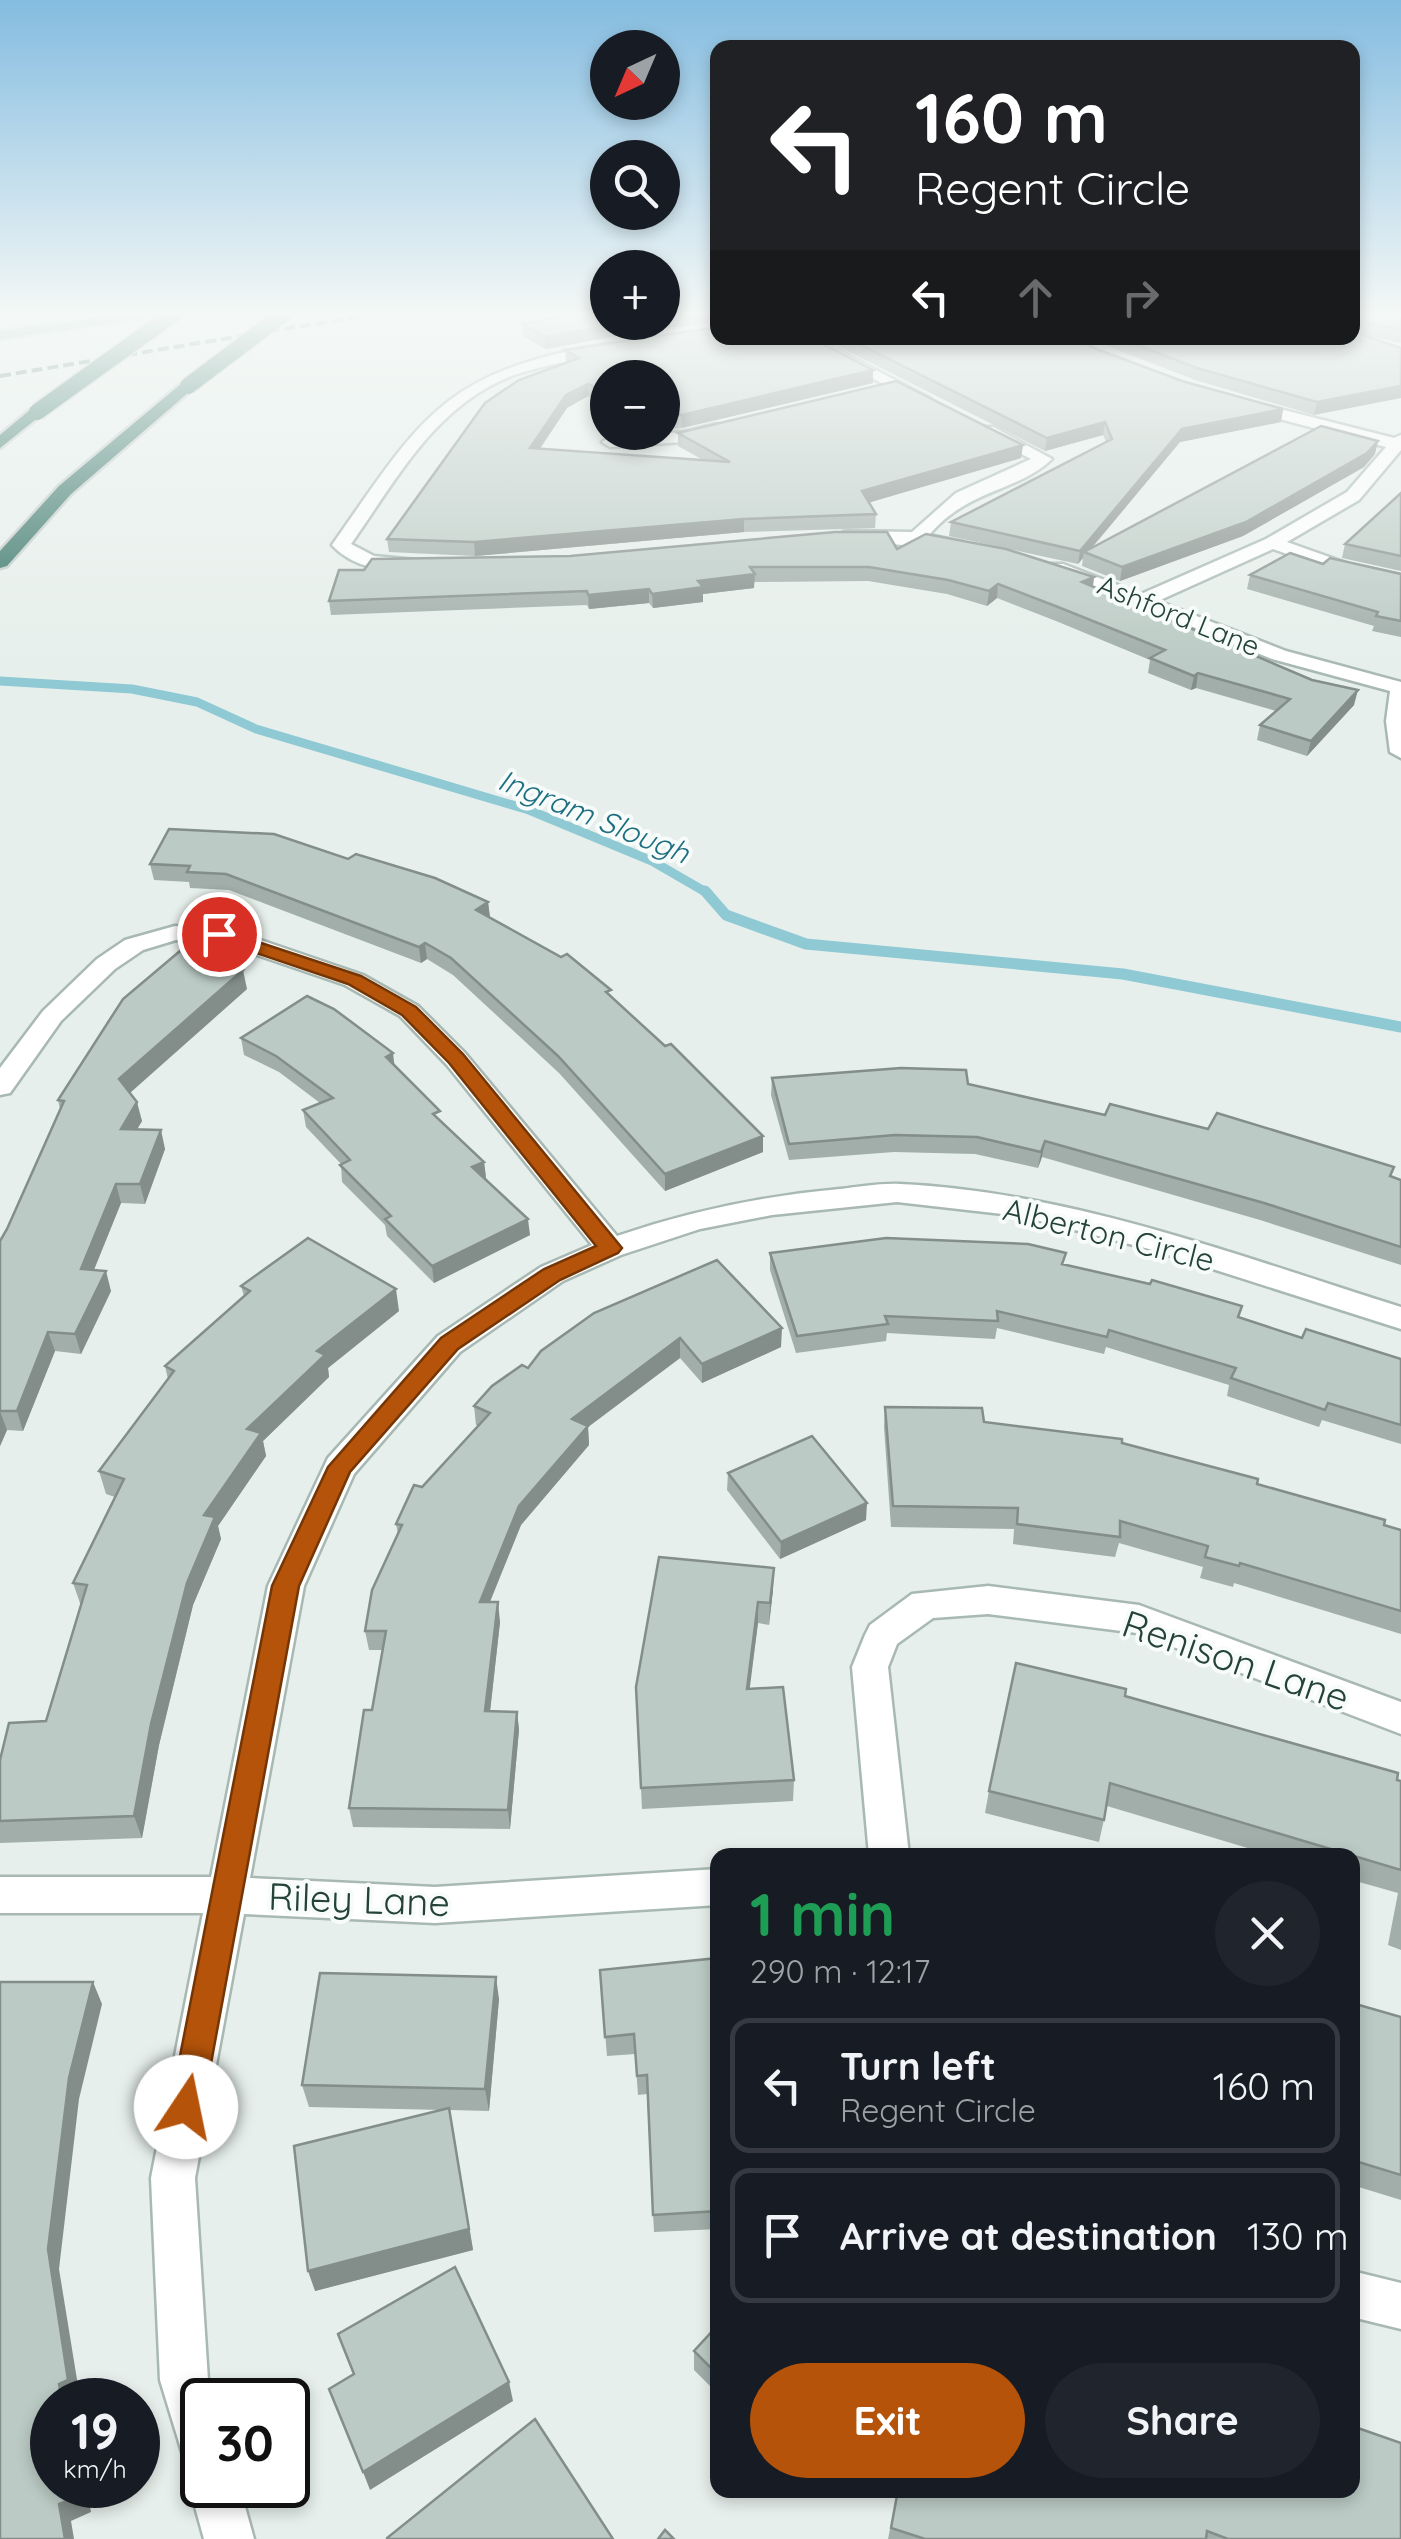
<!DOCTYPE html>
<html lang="en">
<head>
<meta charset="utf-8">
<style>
  body { margin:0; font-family:Quicksand,sans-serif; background:#20242c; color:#f1f3f6; height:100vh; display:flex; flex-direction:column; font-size:38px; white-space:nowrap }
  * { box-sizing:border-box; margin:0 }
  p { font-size:32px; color:#9ea1a6 }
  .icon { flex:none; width:55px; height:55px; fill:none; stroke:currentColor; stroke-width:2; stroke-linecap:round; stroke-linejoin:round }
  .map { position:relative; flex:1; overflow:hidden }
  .drawer { position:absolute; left:710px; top:1848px; width:650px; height:650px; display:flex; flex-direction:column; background:#171b24; border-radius:20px; box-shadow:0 5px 15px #0003 }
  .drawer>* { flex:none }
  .banner { position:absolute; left:710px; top:40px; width:650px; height:305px; border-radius:20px; box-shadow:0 5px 15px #0003; background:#202124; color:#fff; overflow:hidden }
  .needle { width:65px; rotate:224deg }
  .fabs { position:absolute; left:590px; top:30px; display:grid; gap:20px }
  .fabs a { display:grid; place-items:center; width:90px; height:90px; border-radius:50%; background:#171b24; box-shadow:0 5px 15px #0003; font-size:50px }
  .speed { position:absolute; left:30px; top:2378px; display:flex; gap:20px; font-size:50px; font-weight:700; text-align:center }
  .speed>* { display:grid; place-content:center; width:130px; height:130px; border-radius:50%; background:#171b24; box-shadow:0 5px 15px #0003; line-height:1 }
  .speed small { font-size:25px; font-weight:400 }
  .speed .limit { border:5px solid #111; border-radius:15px; background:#fff; color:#111 }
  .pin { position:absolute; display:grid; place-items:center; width:85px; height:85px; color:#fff; margin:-42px; border:5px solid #fff; border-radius:50%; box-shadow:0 2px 10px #0007 }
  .me { position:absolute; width:110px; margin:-55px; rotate:11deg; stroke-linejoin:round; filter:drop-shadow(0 0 8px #0008) }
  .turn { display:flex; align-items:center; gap:35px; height:210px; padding:0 40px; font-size:45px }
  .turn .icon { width:130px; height:130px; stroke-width:2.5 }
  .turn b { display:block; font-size:70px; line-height:85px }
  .lanes { display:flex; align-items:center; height:95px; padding:0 40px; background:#0003; justify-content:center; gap:50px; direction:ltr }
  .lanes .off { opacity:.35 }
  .round { display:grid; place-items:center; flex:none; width:105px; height:105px; border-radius:52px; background:#20242c }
  .headline { display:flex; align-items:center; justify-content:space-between; height:170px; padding:0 40px }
  h1 { font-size:60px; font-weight:800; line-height:75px; color:#1e9e55 }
  .cta { display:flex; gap:20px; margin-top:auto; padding:20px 40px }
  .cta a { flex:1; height:115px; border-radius:60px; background:#b45309; color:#fff; font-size:40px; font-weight:800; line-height:115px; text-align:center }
  .cta a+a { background:#20242c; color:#f1f3f6 }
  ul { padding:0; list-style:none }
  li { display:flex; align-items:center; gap:30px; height:135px; margin:0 20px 15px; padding:0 20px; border:5px solid #363941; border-radius:20px }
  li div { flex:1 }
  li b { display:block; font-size:38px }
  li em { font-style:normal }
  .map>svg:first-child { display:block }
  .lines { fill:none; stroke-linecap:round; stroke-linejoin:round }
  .stream-far1 { stroke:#8ec9d4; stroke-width:9 }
  .stream { stroke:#8ec9d4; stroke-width:11 }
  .minor-casing { stroke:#a8b8b2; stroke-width:5 }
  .major-casing { stroke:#c2cac8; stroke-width:5 }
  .highway-casing { stroke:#c2cac8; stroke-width:5 }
  .minor { fill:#fff; fill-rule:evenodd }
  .major { fill:#6aa596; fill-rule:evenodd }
  .highway { fill:#2f6f62; fill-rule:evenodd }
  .rail { stroke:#5f7d75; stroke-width:4; stroke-dasharray:11 5; stroke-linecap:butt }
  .highway-bridge-casing { stroke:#c2cac8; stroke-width:19; stroke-linecap:butt }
  .highway-bridge { stroke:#2f6f62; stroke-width:16 }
  .wall { fill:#a1aea9 }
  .shaded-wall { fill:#838d89 }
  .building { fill:#bbcac4; stroke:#838d89; stroke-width:2.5 }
  .route { fill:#b45309; stroke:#753606; stroke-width:2.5 }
  .labels { text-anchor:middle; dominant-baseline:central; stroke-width:8; stroke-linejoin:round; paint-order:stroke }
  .far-street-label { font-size:28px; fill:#24423a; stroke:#f7fbf9 }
  .far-water-label { font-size:30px; font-style:italic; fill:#1c6f80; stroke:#f7fbf9 }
  .street-label { font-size:32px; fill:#24423a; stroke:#f7fbf9 }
  .near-street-label { font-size:38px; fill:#24423a; stroke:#f7fbf9 }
</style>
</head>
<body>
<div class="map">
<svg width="1401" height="2539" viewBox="0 0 1401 2539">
  <rect width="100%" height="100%" fill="#e6efeb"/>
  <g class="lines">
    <!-- stream-far1 -->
    <path class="stream-far1" d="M0,681l132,8 65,13 59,27 273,81 123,51 57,33"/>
    <!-- stream -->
    <path class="stream" d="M705,891l21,24 80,29 317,30 278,53"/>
    <!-- minor casing -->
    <g class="minor-casing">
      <g id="minor">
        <path d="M797,338h18l116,61 -14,3z"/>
        <path d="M606,344l5,2v6c-32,8 -65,12 -97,23 -79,30 -117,104 -163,169l23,12 42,4v8c-29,6 -64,-1 -84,-23 90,-128 110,-173 274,-201z"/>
        <path d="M1244,400l150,38 7,-3v15l-42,50 -72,42 62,22 52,11v12l-64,-15 -64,-23 -115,52 128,50 115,31v76l-11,-6 -4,-31 4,-30 -118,-32 -225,-91 2,-4h14l78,30 125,-55 81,-47 39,-45 -148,-39 -2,-3z"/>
        <path d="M716,424l6,2v6l-39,10 -73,5 -8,-5 8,-5 73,-5z"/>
        <path d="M981,427h12l59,32c-36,34 -83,29 -123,76l34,7v8l-120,-10v-8l6,-1 63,1 44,-39 75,-34 -50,-26z"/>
        <path d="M175,926l53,3 135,46 55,31 47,47 152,183c74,-25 145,-40 223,-47 19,-2 40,-6 60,-5 172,8 338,72 501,123v22l-248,-79 -133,-34 -123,-14 -125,13 -72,14 -79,26 -58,26 -103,71 -106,122 -50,112 -54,292 185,9 283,-18v36l-283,18 -191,-9 -49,264 13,202 6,20h-12v85h37l15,54h-50l-15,-54 8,-18 -12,-5 -25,-82 -9,-202 52,-265h-203v-36h211l57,-291 60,-128 110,-122 103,-69 51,-22 -145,-180 -47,-49 -55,-31 -129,-44 -40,-1 -33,10 -28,19 -54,52 -51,72 -10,2v-27l43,-57 54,-52 28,-19z"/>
        <path d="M988,1586l151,19 262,97v32l-264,-101 -149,-19 -55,4 -36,26 -9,23 21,188h-40l-17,-188 13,-32 5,-10 42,-31z"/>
        <path d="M1352,2271l49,12v46l-49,-12z"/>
      </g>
    </g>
    <!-- major casing -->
    <g class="major-casing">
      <path id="major" d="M141,312h43l-184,27v-8z"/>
    </g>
    <!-- highway casing -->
    <g class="highway-casing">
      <g id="highway">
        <path d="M182,383l14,3 -125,108 -64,72 -7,2v-17l59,-65z"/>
        <path d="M31,409l14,3 -45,36v-13z"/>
      </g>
    </g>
    <!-- minor -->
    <use href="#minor" class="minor"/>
    <!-- major -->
    <use href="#major" class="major"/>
    <!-- highway -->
    <use href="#highway" class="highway"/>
    <!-- rail -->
    <path class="rail" d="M0,376l386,-64"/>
    <!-- highway-bridge casing -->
    <g class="highway-bridge-casing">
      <g id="highway-bridge">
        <path d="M188,386l98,-74"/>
        <path d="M37,412l139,-100"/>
      </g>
    </g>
    <!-- highway-bridge -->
    <use href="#highway-bridge" class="highway-bridge"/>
  </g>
  <!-- wall -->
  <g class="wall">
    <path d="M1352,312h49v31l-45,-10 -42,82 -119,-35 -106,-41 -15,-1h278z"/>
    <path d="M522,324l122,7 -99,18 -22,-13z"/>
    <path d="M822,338h252l25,12 83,31 101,28 -2,13 -101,20 -88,106 283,-94 -11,13 -121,69 -123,45 -38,-15 1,-8 -5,6 -129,-28 2,-14 155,-80 -3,-7 -58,16z"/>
    <path d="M565,350l308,20v13l-191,45 -20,2v-52h-54v29l-20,-11 -21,12 -27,41 163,11 -25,-14v-13l345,12 -2,13 -152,44 7,12 -1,14 -131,4 -269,24 -86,-4 -2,-13 179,-177z"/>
    <path d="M1401,493v78l-59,-13 3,-14z"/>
    <path d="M897,549l197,28 -1,10 261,118 -47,51 -50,-16 3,-15 16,-14 -80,-23 -5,2 -43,-17 2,-13 -94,-39 -59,-23 -10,8 -40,-12 -79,-13 -114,1v6l-51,6v8l-50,6 -4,-5 -60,6 -2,-4 -256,10 -2,-14 35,-31 206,-14z"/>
    <path d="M1323,564l78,10v63l-29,-6 2,-5 -127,-37 3,-14z"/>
    <path d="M348,859l140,43 2,15 121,80 152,139v16l-98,39 -106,-118 -106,-98 -26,-16 -6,4 -192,-73 -39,-2 -1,-6 -35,-2 -4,-16z"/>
    <path d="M247,989l-117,104 12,28 -5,8 28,20 -20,55 -24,-1 -27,67 17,21 -30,63 -26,-3 -32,80 -16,-1 -7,16v-205l7,-12 53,-120 -2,-9z"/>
    <path d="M241,1038l154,28 46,56 43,40 2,16 44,57 -96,48 -47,-47 -2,-11 -43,-43 -1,-18 -35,-37 -3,-17 17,-7 -41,-31 -35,-17z"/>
    <path d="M772,1078l196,6 422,93 11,3v85l-141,-45 -218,-63 -4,11 -63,-14 -81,-2 -105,8 -18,-65z"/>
    <path d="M770,1253l294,11 176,54 62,20 99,21v85l-79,-24 -3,7 -92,-31 2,-11 -123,-38 -2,7 -107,-26 -2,11 -108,-6 -1,8 -90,12 -26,-83z"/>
    <path d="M241,1286l158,25 -71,57 1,9 -66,64 3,15 -48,70 3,13 -28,66 -34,140 -17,93 -142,5v-83l46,-39 35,-115 -8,-23 42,-86 -9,-3 -7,-23 69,-92 -3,-13 79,-70z"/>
    <path d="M594,1313l187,34 -79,36 -22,-25 -92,69 1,18 -68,80 -31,77 10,20 -10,89 27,1 2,18 -9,99 -157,-2 -4,-19 23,-98 10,-60h-13l-4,-19 33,-97 -2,-10 82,-98 -2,-1 -2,-19 54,-38z"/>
    <path d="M885,1407l237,36 135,41 144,46v104l-167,-51 -1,4 -33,-9 3,-11 -84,-24 -4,14 -102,-13 1,-15 -123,-2 -7,-100z"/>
    <path d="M728,1473l138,47 -86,39 -53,-69z"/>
    <path d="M773,1590l-4,35 -11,-2 -9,65 45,92 -1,21 -151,8 -6,-122z"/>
    <path d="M1125,1696l276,85v169l-13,-5 10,-52 -46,-13v-25h-81l-164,-49 -8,36 -114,-29 4,-22z"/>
    <path d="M718,1958v271l-64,3 -7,-138 -9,1 -3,-41 -28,2 -7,-86z"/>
    <path d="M499,1999l-10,112 -39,-1 23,140 -158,41 128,-181 -134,-3 -7,-22z"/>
    <path d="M1352,2003l49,14v183l-49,-15z"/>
    <path d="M718,2325v69l-24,-24v-19z"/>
    <path d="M898,2490l503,49h-513z"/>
  </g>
  <!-- shaded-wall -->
  <g class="shaded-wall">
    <path d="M702,312h16v10l-74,9 -99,18v-12l81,-15h36v-5z"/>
    <path d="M873,370v13l-191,45v-13z"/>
    <path d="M588,384v12l-21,12 -36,53 -1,-13 36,-53z"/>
    <path d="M1401,386v12l-87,17 3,-13z"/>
    <path d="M1283,409l-2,13 -101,20 -93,111 -3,-1 -1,6 -5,6 2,-13 102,-122z"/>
    <path d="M1105,422l-2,13 -58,16 2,-13z"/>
    <path d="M1378,441l-3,13 -11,13 -121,69 -123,45 2,-14z"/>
    <path d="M1023,445l-2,13 -160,47 1,-14z"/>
    <path d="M744,519v13l-269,24 -1,-14z"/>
    <path d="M755,574l-1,14 -51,6v8l-50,6 -1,-14 46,-13z"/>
    <path d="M1094,577l-2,14 -10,-9z"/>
    <path d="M998,584l-1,14 -10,8 2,-15z"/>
    <path d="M649,589v14l-60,6 -1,-14z"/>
    <path d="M1198,673l-2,15 -5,2 3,-14z"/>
    <path d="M1358,690l-4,15 -47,51 4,-15z"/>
    <path d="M488,902l2,16 -14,-8z"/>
    <path d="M425,943l2,16 -6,4 -2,-16z"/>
    <path d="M243,970l4,19 -123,109 -5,-19z"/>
    <path d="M393,1053l2,17 -9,-13z"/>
    <path d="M137,1102l5,19 -16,27 -5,-19z"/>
    <path d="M161,1130l4,19 -20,55 -5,-20z"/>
    <path d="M763,1136v16l-98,39v-17z"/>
    <path d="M1045,1141l-3,16 -4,11 3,-16z"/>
    <path d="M484,1162l2,16 -14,-11z"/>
    <path d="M116,1184l5,19 -35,86 -5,-20z"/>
    <path d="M528,1219l2,16 -96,48 -2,-17z"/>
    <path d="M106,1271l5,20 -30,63 -6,-20z"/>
    <path d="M396,1289l3,22 -71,57 1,9 -66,64 3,15 -48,70 3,13 -28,66 -34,140 -17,93 -8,-22 17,-92 53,-209 43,-86 70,-78z"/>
    <path d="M782,1328l-1,19 -79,36v-19z"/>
    <path d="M48,1332l7,19 -32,80 -6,-20z"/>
    <path d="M680,1338v20l-92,69 1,18 -68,80 -39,96 -2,-19 39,-96 53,-87z"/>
    <path d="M0,1411l7,19 -7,16z"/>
    <path d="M867,1503l-1,17 -86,39 1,-17z"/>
    <path d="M774,1568l-1,22 -4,35 1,-22z"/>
    <path d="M498,1602l2,20 -12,108 -3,-19z"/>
    <path d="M758,1602v21l-11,87v-21z"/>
    <path d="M517,1712l2,18 -9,99 -2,-19z"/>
    <path d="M496,1977l3,22 -10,112 -4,-22z"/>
    <path d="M93,1982l9,22 -23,95 -20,170 21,129 -5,2h-13l-3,-16 -11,-135 21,-171z"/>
    <path d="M453,2130l20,120 -158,41 -7,-20z"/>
    <path d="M509,2382l4,19 -143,89 -7,-18z"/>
    <path d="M77,2485h9l5,27 -20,9 3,18h-9l-6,-35z"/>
  </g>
  <!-- building -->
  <g class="building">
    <path d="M584,312h24v10h18l-81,15 -23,-13z"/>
    <path d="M662,312h40l-40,5z"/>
    <path d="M1352,312h49v18l-49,-11z"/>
    <path d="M718,327v11h93l62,32 -191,45 -20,2v-39h-54v16l-20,-10 -22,11 -36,53 200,14 -52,-29 218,-52 127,64 -161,46 14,23 -132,5 -270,23 -87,-3 98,-136 34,-23 60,-22 -14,-8z"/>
    <path d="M1352,331l49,17v38l-84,16 -120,-34 -79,-30h234z"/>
    <path d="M847,338h227l25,12 83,31 101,28 -101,20 -102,122 -129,-29 161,-83 -7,-17 -58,16z"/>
    <path d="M1321,426l57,15 -11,12 -121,69 -124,45 -38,-15z"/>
    <path d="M1401,493v63l-56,-12z"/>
    <path d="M835,532h52l10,17 29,-15 80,15 88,28 -12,5 230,98 46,10 -47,51 -51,-16 30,-26 -92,-26 -4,3 -44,-18 15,-8 -107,-43 -60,-23 -9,7 -41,-11 -79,-13h-119l5,7 -57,7 5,6 -51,7 -3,-5 -61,6 -1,-4 -258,10 10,-31h25l8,-11 198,-3z"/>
    <path d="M1290,553l33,11 7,-6 71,16v47l-25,-5 2,-4 -128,-37z"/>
    <path d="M169,829l105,5 74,25 8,-5 79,24 53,24 -12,8 85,47 6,-3 44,36 -5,2 59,54 6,-2 92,92 -98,38 -107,-118 -107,-98 -26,-15 -6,4 -193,-73 -39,-2 3,-6 -40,-2z"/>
    <path d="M180,951l63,19 -124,109 18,23 -16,27 40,1 -21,54h-24l-35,85 25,2 -31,63 -27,-2 -31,79h-17v-170l7,-12 57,-128 -6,-1 65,-101z"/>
    <path d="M307,996l27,13 59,44 -7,4 54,54 -7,3 51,48 -12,5 56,52 -96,47 -47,-47 6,-3 -51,-51 10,-5 -47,-50 30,-12 -57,-42 -35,-18z"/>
    <path d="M901,1068l65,2 2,14 137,31 5,-11 98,25 9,-16 177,54 -4,9 11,4v67l-137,-44 -219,-62 -4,11 -64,-15 -82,-2 -106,9 -17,-66z"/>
    <path d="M308,1238l88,51 -79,62 8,4 -78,74 14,4 -57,82 11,2 -28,66 -36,141 -17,92 -134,5v-61l9,-37 37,-2 41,-136 -14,-2 51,-104 -25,-8 75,-100 -9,-5 85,-75 -9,-5z"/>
    <path d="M886,1238l142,6 38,9 -4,11 88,20 2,-4 90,26 -4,11 64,21 4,-9 95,30v66l-73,-22 -3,7 -94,-32 5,-10 -127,-38 -2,7 -110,-26 1,10 -113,-5 3,8 -91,12 -27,-83z"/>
    <path d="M717,1260l65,68 -80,36 -22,-26 -108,81 16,7 -69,80 -39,96h18l-13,109 32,1 -9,98 -159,-2 15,-98h8l14,-79h-21l7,-41 30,-65 -6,-1 18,-39 8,2 68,-74 -16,-7 18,-20 30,-21 6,3 13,-17 53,-38z"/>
    <path d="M885,1407l97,1 2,14 138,17v4l136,36 -1,5 128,36 -1,5 17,5v81l-161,-48 -1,3 -34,-9 3,-11 -88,-25v16l-103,-13 1,-16 -125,-2z"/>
    <path d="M812,1436l55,67 -86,39 -53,-69z"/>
    <path d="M659,1557l115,11 -4,35 -12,-1 -11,87 36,-2 11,93 -153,8 -5,-101z"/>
    <path d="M1016,1663l110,26 -1,7 273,77 -1,7 4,1v89l-291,-87 -6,37 -115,-29z"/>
    <path d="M718,1958v253l-65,4 -6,-140 -10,1 -3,-42 -29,3 -5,-67z"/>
    <path d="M320,1973l176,4 -11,112 -183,-4z"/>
    <path d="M0,1982h93l-24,96 -21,171 20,131 -9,4 3,16h-10v85h25l2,11 -20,8 6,35h-65z"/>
    <path d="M1352,2003l49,14v158l-49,-15z"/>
    <path d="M449,2108l20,121 -161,42 -14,-125z"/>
    <path d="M455,2267l54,115 -146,90 -34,-83 25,-15 -16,-40z"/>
    <path d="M718,2325v50l-24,-24z"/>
    <path d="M535,2419l78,120h-226v-1z"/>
    <path d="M1352,2426l49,17v96h-173l-21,-8 -1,8h-281l-34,-11 7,-38h454z"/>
    <path d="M665,2530l9,9h-16z"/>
  </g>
  <!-- sky -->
  <linearGradient id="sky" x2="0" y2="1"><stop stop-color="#84bce0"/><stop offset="0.47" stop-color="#f4f8f6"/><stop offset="1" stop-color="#f4f8f6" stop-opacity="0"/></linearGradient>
  <rect width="1401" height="668" fill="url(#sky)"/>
  <!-- route -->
  <path class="route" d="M219,929l142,47 55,31 47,47 159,194 -4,5 -58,27 -102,69 -108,123 -51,114 -96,521 -5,12 -12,5 -11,-5 -5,-12 102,-521 56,-119 113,-129 103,-69 52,-23 -147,-183 -47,-48 -54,-31 -136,-46v-8z"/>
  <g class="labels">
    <!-- far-street labels -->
    <g class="far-street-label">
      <text transform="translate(1179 615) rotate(22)">Ashford Lane</text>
    </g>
    <!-- far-water labels -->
    <g class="far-water-label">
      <text transform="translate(594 816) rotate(22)">Ingram Slough</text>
    </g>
    <!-- street labels -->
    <g class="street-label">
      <text transform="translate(1109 1234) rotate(14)">Alberton Circle</text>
    </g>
    <!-- near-street labels -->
    <g class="near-street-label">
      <text transform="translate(1236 1660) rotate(19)">Renison Lane</text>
      <text transform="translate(359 1899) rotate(2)">Riley Lane</text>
    </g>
  </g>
</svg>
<div class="fabs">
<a><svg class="needle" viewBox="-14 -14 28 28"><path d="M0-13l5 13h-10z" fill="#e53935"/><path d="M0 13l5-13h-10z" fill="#9ea1a6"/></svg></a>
<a><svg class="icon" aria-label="search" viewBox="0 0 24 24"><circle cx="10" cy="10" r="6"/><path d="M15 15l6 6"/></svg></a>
<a>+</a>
<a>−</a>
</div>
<div class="speed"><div>19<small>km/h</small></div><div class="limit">30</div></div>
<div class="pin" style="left:219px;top:934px;background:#d93025"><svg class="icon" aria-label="arrive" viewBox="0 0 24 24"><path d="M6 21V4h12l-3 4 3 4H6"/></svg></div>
<svg class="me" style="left:186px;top:2107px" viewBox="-20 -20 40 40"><circle r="19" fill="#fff"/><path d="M0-13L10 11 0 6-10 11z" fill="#b45309"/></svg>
<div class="banner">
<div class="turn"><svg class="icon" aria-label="left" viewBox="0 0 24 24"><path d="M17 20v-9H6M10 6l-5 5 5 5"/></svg><div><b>160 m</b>Regent Circle</div></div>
<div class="lanes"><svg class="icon" aria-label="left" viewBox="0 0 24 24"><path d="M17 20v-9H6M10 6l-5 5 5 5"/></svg><svg class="icon off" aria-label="ahead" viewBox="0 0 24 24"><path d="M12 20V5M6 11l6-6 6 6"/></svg><svg class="icon off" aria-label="right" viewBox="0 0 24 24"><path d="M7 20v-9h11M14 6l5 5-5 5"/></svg></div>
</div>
<section class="drawer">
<div class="headline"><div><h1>1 min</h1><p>290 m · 12:17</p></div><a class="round"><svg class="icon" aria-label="close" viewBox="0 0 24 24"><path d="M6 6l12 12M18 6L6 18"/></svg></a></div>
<ul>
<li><svg class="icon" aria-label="left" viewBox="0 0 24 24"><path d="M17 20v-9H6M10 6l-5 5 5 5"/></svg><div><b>Turn left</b><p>Regent Circle</p></div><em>160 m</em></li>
<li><svg class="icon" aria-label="arrive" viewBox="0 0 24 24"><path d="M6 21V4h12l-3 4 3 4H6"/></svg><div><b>Arrive at destination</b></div><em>130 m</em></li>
</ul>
<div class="cta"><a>Exit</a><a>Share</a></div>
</section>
</div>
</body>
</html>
